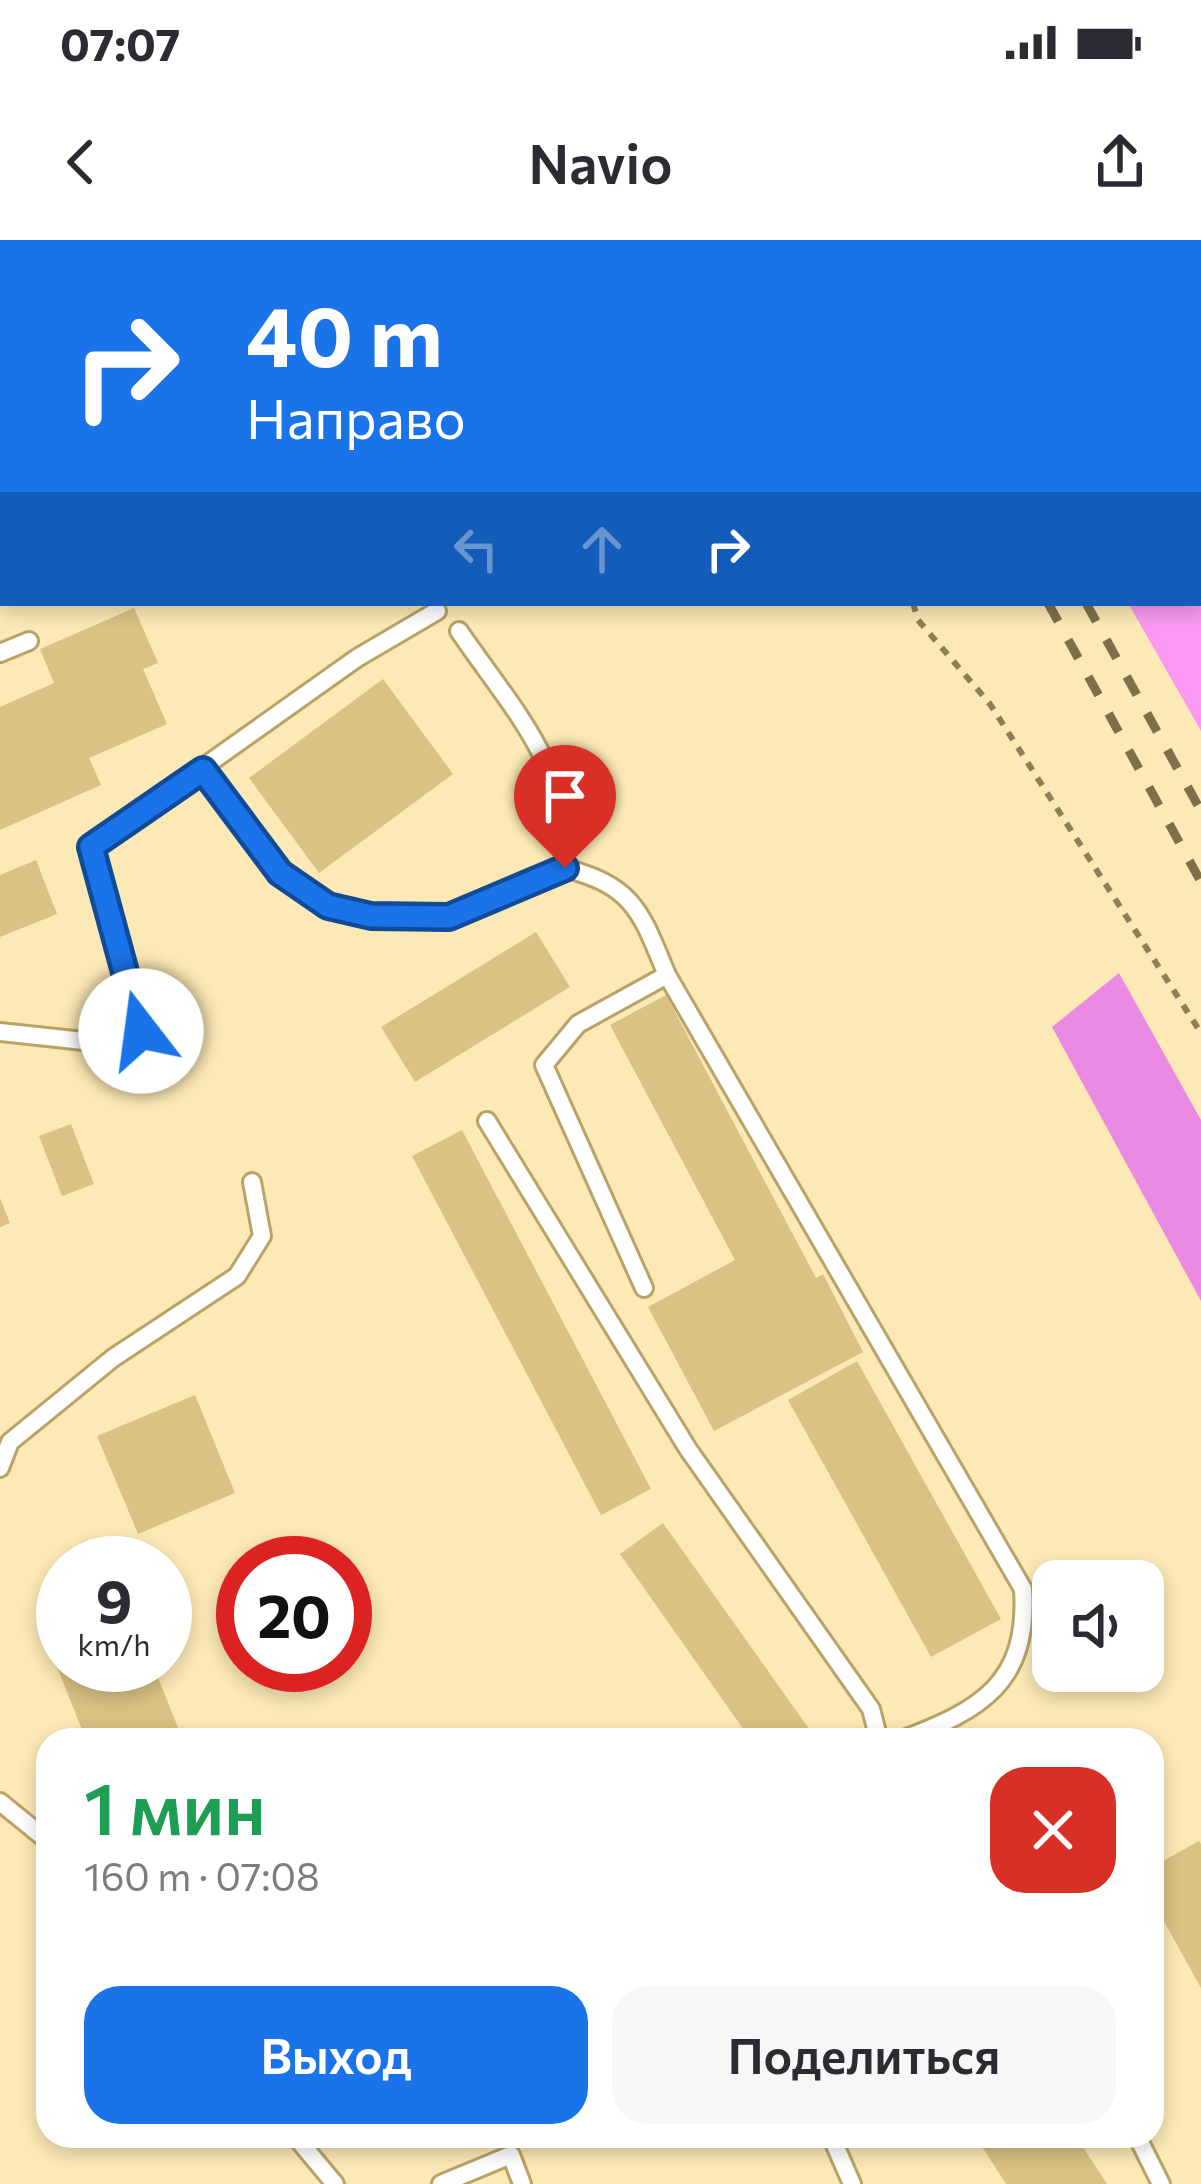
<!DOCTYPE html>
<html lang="ru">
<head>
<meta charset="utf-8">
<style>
  body { margin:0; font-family:Commissioner,sans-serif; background:#f7f7f7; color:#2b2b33; height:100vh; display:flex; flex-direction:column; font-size:45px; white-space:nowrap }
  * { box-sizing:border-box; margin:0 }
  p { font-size:39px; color:#7c7c81 }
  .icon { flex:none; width:66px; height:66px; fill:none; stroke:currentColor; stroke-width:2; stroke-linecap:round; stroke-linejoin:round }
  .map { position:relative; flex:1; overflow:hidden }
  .panel { position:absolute; left:36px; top:1488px; width:1128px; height:420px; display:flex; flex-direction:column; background:#fff; border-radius:36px; box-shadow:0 6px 18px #0003 }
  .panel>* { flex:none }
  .top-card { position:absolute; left:0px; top:0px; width:1203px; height:366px; box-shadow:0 6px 18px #0003; background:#1a73e8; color:#fff; overflow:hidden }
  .buttons { position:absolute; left:1032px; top:1320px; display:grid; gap:24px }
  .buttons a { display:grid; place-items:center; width:132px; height:132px; border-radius:24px; background:#fff; box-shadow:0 6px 18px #0003; font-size:60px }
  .speed { position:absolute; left:36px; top:1296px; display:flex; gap:24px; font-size:60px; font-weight:700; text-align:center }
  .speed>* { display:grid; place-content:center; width:156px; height:156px; border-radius:50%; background:#fff; box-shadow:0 6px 18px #0003; line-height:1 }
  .speed small { font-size:30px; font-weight:400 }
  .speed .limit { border:18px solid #d22; background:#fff; color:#111 }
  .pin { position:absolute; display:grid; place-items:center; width:102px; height:102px; color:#fff; margin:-123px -51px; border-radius:50% 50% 50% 0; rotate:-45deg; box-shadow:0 0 12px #0007 }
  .pin .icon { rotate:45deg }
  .me { position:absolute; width:132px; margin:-66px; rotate:345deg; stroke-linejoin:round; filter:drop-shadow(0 0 9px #0008) }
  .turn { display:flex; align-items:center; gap:42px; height:252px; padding:0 48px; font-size:54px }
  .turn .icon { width:156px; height:156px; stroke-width:2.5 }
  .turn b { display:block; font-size:84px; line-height:102px }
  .lanes { display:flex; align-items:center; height:114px; padding:0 48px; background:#0003; justify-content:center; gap:60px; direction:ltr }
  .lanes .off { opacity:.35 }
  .round { display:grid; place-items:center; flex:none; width:126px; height:126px; border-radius:36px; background:#f7f7f7 }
  .headline { display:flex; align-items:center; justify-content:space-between; height:204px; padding:0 48px }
  h1 { font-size:72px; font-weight:600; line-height:90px; color:#1e9e55 }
  .primary-button { display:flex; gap:24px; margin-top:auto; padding:24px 48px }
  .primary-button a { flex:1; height:138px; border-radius:36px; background:#1a73e8; color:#fff; font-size:48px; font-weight:600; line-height:138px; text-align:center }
  .primary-button a+a { background:#f7f7f7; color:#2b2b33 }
  .status { display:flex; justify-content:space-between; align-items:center; height:84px; padding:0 60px; background:#fff; direction:ltr }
  .status svg { height:33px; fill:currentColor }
  header { display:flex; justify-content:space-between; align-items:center; height:156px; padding:0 48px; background:#fff; font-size:54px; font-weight:600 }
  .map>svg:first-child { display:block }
  .green { fill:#fb99f2 }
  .forest { fill:#eb8ae3 }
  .building { fill:#d9c283 }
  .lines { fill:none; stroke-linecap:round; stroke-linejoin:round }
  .service-casing { stroke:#baa366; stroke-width:22 }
  .path { stroke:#8d8059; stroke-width:6; stroke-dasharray:9 9; stroke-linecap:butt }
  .service { stroke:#fff; stroke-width:16 }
  .rail { stroke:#7d704b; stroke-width:9; stroke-dasharray:21 21; stroke-linecap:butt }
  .route-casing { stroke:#114b97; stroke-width:30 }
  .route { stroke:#1a73e8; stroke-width:21 }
</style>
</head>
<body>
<div class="status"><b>07:07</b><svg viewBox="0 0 49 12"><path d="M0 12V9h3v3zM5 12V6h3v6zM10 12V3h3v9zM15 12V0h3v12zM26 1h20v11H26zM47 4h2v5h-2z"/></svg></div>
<header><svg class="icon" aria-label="back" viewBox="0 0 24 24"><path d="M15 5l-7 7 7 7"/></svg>Navio<svg class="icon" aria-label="share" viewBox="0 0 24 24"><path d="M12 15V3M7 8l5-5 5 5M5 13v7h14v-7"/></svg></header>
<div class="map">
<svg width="1201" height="1944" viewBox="0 0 1201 1944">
  <rect width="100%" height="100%" fill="#fce9b6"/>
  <!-- green -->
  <path class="green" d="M921,0h280v491l-73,-128h72v-360z"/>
  <!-- forest -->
  <path class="forest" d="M1119,733l82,147v181l-149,-274z"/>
  <!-- building -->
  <g class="building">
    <path d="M134,368l24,55 -15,6 24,55 -78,34 12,27 -101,45v-123l54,-24 -14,-34z"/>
    <path d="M383,439l70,95 -134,99 -70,-95z"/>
    <path d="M36,620l21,54 -57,23v-62z"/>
    <path d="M536,692l34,55 -155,95 -34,-55z"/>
    <path d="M666,755l150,283 7,-4 40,78 -149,79 -66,-124 87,-47 -125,-235z"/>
    <path d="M71,884l23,60 -32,12 -23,-60z"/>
    <path d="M462,890l189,359 -50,26 -189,-359z"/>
    <path d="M0,958l10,25 -10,4z"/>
    <path d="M857,1121l144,258 -70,38 -143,-257z"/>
    <path d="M195,1155l40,98 -97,41 -41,-98z"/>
    <path d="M663,1283l154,217h-66l-131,-186z"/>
    <path d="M1094,1330l7,11h-24z"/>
    <path d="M63,1398v27h90l30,75h-97l-38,-96z"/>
    <path d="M1199,1601l2,3v144l-49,-88v-33z"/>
    <path d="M975,1896h101l31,48h-101z"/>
  </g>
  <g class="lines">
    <!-- service casing -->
    <g class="service-casing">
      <g id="service">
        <path d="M273,0l2,3"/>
        <path d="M0,228h3"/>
        <path d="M459,391c53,78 114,138 105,237 71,18 77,45 103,107l356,614c6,94 -42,121 -122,151"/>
        <path d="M0,413l29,-12"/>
        <path d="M203,530l77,103 48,33 43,10 78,1 115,-49"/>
        <path d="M0,792l139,15 2,-16 -50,-184 266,-189 80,-47"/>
        <path d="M487,881l201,328 183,260 8,31"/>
        <path d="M644,1048l-100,-223 34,-41 89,-49"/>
        <path d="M0,1228l10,-26 103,-84 124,-82 25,-40 -10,-54"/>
        <path d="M0,1562l48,39"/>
        <path d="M295,1896l40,48"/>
        <path d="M831,1896l21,48"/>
        <path d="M1137,1896l24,48"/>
        <path d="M441,1944l70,-29 11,29"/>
      </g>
    </g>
    <!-- path -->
    <g class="path">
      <path d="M728,0l1,3"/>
      <path d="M913,363l5,17 72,84 211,329"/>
    </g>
    <!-- service -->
    <use href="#service" class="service"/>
    <!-- rail -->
    <g class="rail">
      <path d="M850,0l1,3"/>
      <path d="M885,0l2,3"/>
      <path d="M1048,363l153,279"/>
      <path d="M1086,363l115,208"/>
    </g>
  </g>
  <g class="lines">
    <!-- route casing -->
    <g class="route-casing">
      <path id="route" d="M141,791l-50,-184 112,-77 77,103 48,33 43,10 78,1 116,-49"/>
    </g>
    <!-- route -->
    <use href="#route" class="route"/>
  </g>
</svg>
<div class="buttons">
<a><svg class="icon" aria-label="sound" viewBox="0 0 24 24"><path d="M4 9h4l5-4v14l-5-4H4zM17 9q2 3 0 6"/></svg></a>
</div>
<div class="speed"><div>9<small>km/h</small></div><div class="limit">20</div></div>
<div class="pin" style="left:565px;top:628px;background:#d93025"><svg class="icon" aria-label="arrive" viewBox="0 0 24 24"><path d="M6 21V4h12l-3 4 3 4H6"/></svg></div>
<svg class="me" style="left:141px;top:791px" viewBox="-20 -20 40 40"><circle r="19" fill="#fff"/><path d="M0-13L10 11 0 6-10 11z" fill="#1a73e8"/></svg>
<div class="top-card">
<div class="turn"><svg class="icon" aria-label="right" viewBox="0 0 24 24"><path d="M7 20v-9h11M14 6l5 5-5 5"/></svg><div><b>40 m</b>Направо</div></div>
<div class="lanes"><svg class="icon off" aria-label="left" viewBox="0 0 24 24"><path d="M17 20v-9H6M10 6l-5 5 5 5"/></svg><svg class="icon off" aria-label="ahead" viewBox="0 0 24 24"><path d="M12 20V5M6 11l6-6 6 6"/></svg><svg class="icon" aria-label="right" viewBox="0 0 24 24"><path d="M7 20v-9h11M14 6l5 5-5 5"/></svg></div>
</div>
<section class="panel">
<div class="headline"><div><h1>1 мин</h1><p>160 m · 07:08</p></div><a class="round" style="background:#d93025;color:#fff"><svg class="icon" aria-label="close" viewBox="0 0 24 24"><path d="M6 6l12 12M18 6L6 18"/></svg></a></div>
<div class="primary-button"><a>Выход</a><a>Поделиться</a></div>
</section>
</div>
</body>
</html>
